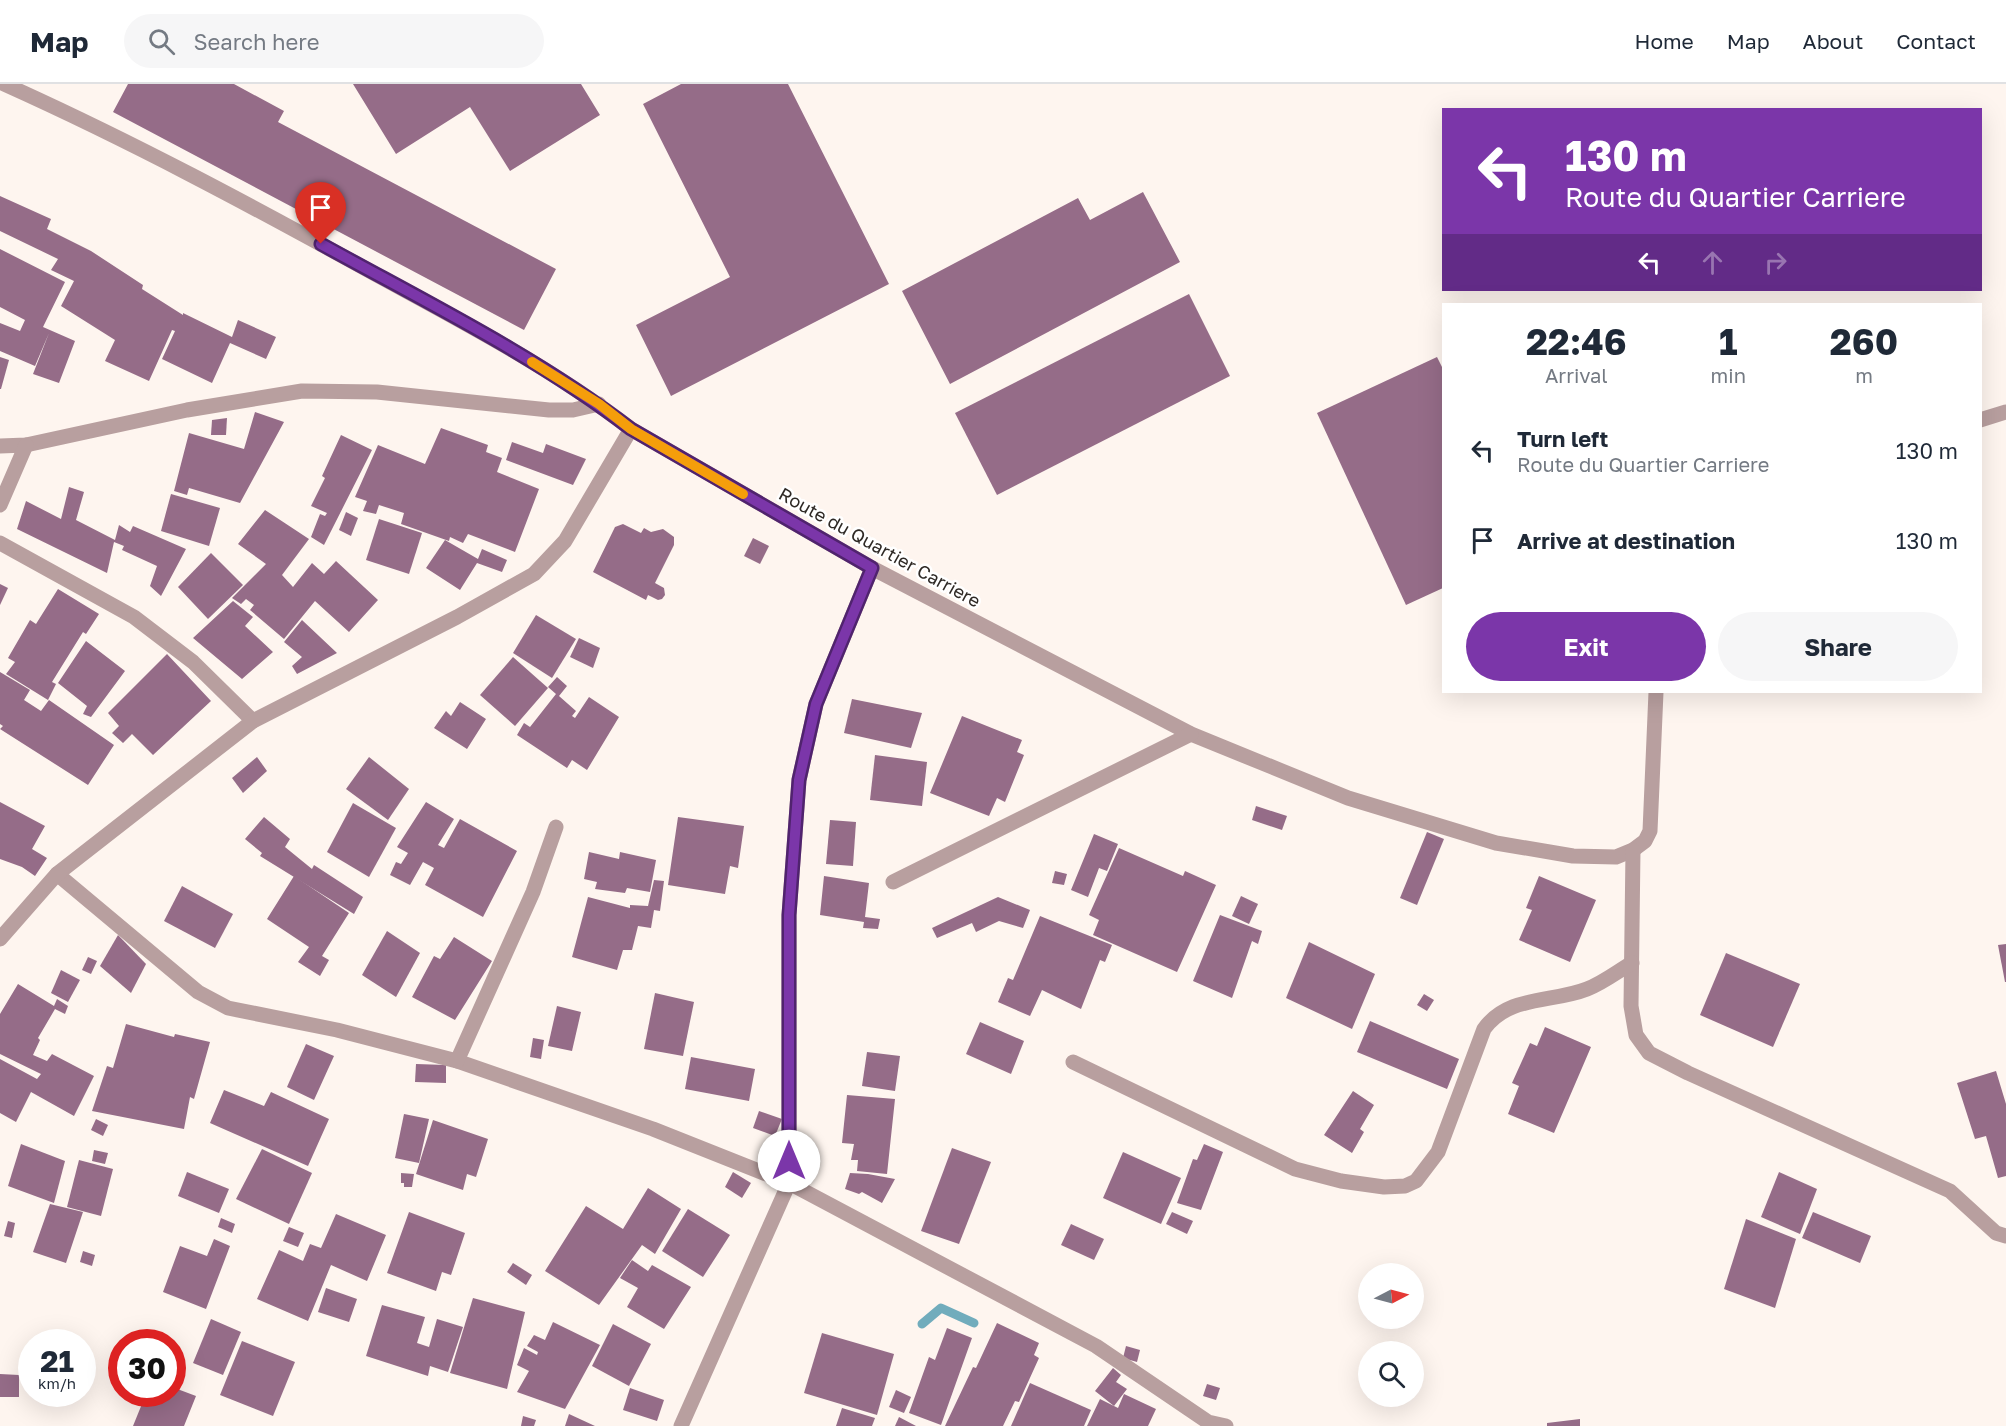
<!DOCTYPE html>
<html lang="en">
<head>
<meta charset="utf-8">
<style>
  body { margin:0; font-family:"Golos Text",sans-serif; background:#f6f6f7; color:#1f2937; height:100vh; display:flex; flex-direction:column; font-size:22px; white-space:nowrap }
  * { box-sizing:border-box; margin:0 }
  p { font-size:20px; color:#747a83 }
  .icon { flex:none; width:33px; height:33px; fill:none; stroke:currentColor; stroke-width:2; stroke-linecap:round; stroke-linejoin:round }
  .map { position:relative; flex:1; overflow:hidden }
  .side { position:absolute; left:1442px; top:219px; width:540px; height:390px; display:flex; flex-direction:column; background:#fff; border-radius:0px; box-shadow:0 6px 24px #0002 }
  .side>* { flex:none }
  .banner { position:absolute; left:1442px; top:24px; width:540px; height:183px; border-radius:0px; box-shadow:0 6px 24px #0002; background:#7b36a9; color:#fff; overflow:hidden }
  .needle { width:39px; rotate:84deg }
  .controls { position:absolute; left:1358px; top:1179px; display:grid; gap:12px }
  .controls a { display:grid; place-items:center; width:66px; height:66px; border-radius:50%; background:#fff; box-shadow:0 6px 24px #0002; font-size:30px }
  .speed { position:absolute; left:18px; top:1245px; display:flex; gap:12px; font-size:30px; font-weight:700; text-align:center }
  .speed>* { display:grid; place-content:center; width:78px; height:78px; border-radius:50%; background:#fff; box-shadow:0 6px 24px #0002; line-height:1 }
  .speed small { font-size:15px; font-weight:400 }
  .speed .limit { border:9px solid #d22; background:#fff; color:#111 }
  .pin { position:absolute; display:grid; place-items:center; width:51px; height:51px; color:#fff; margin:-62px -26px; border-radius:50% 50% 50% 0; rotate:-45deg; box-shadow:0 0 6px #0007 }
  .pin .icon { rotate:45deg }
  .me { position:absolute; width:66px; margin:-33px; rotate:0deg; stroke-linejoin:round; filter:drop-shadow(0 0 4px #0008) }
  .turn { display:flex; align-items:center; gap:21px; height:126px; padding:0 24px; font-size:27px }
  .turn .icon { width:78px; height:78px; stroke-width:2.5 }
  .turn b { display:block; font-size:42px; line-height:51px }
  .lanes { display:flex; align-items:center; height:57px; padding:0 24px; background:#0003; justify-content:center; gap:30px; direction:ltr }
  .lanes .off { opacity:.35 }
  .eta { display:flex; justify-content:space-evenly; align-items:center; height:102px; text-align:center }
  .eta b { font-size:36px; font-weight:700; line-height:42px }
  .cta { display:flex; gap:12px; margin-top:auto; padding:12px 24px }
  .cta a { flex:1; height:69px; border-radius:36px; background:#7b36a9; color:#fff; font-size:24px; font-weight:700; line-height:69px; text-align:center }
  .cta a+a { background:#f6f6f7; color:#1f2937 }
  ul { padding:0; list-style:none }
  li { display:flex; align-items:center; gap:18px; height:90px; padding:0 24px }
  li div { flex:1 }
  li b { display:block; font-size:22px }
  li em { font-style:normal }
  header { display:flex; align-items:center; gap:36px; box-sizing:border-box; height:84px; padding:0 30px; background:#fff; border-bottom:2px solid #e0e1e3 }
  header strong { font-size:28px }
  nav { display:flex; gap:33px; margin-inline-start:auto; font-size:21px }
  .search { width:420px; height:54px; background:#f6f6f7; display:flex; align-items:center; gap:15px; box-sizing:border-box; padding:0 21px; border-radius:33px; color:#747a83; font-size:22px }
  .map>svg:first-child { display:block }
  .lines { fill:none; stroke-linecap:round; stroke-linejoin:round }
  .stream { stroke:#71acbc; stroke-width:9 }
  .building { fill:#956c88 }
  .minor { stroke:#b89f9f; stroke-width:15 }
  .route-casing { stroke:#50236e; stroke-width:15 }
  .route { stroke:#7b36a9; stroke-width:10 }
  .slow { stroke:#f59e0b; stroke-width:10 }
  .labels { text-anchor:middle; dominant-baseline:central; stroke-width:5; stroke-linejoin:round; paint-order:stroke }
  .street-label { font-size:18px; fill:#2e2925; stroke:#fff }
</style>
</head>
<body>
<header>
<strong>Map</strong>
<div class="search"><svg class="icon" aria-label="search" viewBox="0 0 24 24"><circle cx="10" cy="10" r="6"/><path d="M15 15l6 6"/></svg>Search here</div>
<nav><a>Home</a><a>Map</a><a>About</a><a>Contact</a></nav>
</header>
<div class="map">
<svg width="2006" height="1342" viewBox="0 0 2006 1342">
  <rect width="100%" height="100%" fill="#fef5ef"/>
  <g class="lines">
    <!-- stream -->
    <path class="stream" d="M922,1240l19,-16 33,15"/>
  </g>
  <!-- building -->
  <g class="building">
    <path d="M128,0h106l50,27 -6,11 278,147 -32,61 -411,-218z"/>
    <path d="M353,0h228l19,31 -90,56 -40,-64 -74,47z"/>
    <path d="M681,0h107l101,200 -218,112 -35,-71 94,-48 -87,-173z"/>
    <path d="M1143,108l37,70 -230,122 -48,-93 176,-93 12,22z"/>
    <path d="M0,112l51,23 -4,10 44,22 52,34 -1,4 41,26v-2l49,24 6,-17 38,17 -10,22 -36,-16 -18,40 -50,-24 13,-28 -3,-1 -23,51 -44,-20 10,-21 -54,-34 13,-25 -23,-11 7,-11 -58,-28z"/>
    <path d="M0,165l65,33 -22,45 32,14 -16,42 -26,-9 16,-41 -14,33 -35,-15v-28l20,8 5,-11 -25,-13z"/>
    <path d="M1189,210l41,82 -233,119 -42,-82z"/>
    <path d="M0,273l9,3 -8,29h-1z"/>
    <path d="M1437,273l6,12v219l-37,17 -89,-192z"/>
    <path d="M255,328l29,10 -44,81 -51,-15 -2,7 -13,-4 15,-58 55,16z"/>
    <path d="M227,334l-1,17h-15l1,-15z"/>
    <path d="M441,344l47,17 -2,7 16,6 -5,14 42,17 -24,63 -47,-18 -5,9 -13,-6 -1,4 -48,-17 3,-11 -25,-8 -3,9 -13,-3 4,-10 -12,-4 23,-52 47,19z"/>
    <path d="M341,351l31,15 -48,95 -13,-8 9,-23 5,2 2,-3 -16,-7 14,-28 -3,-2z"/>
    <path d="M512,358l31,11 3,-9 40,15 -13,26 -67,-25z"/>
    <path d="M69,403l15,5 -8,28 39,20 4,-15 11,7 3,-6 53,23 -25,47 -11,-10 7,-20 -35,-16 2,-4 -10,-4 -7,31 -90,-44 9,-28 35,18z"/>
    <path d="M171,410l49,14 -11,38 -48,-15z"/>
    <path d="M265,426l44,29 -27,36 11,12 19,-24 12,11 12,-13 42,39 -29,32 -34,-31 -31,38 -34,-29 4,-5 -8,-6 -5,5 -9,-6 34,-34 -28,-20z"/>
    <path d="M346,428l12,6 -7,18 -12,-6z"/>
    <path d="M379,435l43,14 -13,41 -43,-14z"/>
    <path d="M623,440l18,9 3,-5 7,4 12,-3 11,8v8l-19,38 9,5 1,7 -3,4 -4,1 -10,-5 -2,5 -53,-28 22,-45z"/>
    <path d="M753,454l16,8 -9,18 -16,-8z"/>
    <path d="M445,456l33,19 4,-10 25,11 -5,12 -25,-9 -17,27 -34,-22z"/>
    <path d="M211,469l32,32 -35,34 -30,-32z"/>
    <path d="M0,500l8,4 -8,17z"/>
    <path d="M58,505l41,25 -13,20 -3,-2 -31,50 4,2 -8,16 -42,-26 9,-12 -7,-4 22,-38 6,4z"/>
    <path d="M233,517l20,16 -8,9 28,26 -31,27 -49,-41z"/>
    <path d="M536,531l40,24 -24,39 -39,-25z"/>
    <path d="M302,536l35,33 -40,21 -5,-8 10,-9 -18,-15z"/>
    <path d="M579,554l21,10 -7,20 -23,-11z"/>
    <path d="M86,557l39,30 -34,46 -8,-3 4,-8 -29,-23z"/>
    <path d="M167,570l44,47 -58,54 -21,-21 -9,9 -11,-10 7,-7 -11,-13z"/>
    <path d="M513,573l35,31 -33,38 -35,-31z"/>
    <path d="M0,588l30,18 -6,10 17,11 8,-11 65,45 -26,40 -88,-56 3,-3 -3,-2z"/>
    <path d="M557,593l10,9 -8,10 17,15 -4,5 3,2 14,-21 30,20 -32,53 -15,-10 -5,8 -50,-33 7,-12 6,4 26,-33 -8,-7z"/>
    <path d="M852,615l70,14 -11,35 -67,-15z"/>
    <path d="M460,618l26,17 -19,30 -33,-21 12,-17 5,5z"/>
    <path d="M962,632l60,24 -5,12 7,3 -19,47 -8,-4 -8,18 -59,-23z"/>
    <path d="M875,671l52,7 -5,44 -52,-6z"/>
    <path d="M257,673l10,14 -24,22 -11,-15z"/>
    <path d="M369,673l40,32 -21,31 -42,-31z"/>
    <path d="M0,718l45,24 -13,23 15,9 -12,18 -13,-9 -22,-8z"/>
    <path d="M426,718l28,17 -16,26 6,3 16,-29 57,32 -34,66 -58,-32 9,-17 -11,-6 -13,23 -20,-10 6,-13 5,2 7,-11 -11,-6z"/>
    <path d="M353,719l43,25 -27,49 -42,-25z"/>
    <path d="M1256,722l31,10 -5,14 -30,-10z"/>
    <path d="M264,733l26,22 -5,8 27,22 2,-4 49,32 -9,17 -94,-58 2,-3 -17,-14z"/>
    <path d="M678,733l66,9 -6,42 -8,-2 -5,28 -57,-9z"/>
    <path d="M830,736l26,2 -3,44 -27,-2z"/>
    <path d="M1427,748l17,7 -27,66 -17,-7z"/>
    <path d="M1094,750l24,10 -11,27 -8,-3 -11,29 -17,-7z"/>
    <path d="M1119,764l64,28 2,-5 31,14 -39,87 -84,-37 6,-15 -10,-5z"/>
    <path d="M589,768l30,7 1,-7 36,8 -6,32 -23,-4 -2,5 -30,-4 2,-7 -13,-3z"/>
    <path d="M1055,787l12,3 -3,11 -12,-2z"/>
    <path d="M294,792l55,37 -27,43 7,4 -9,16 -22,-14 11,-15 -42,-28z"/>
    <path d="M824,792l45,7 -4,34 15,2 -2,10 -15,-1 1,-6 -44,-7z"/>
    <path d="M1539,792l57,24 -26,62 -51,-22 13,-30 -6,-2z"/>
    <path d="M654,796l10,1 -4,30 -6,-1 -3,18 -13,-2 -6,24h-9l-6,20 -45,-13 16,-60 42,11v-3l18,1z"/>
    <path d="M182,802l51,28 -18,34 -51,-27z"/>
    <path d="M1241,812l17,8 -9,20 -17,-8z"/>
    <path d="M998,813l32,13 -7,18 -24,-7 -23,11 -4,-9 -35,15 -5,-10z"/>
    <path d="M1220,831l42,16 -4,13 -6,-3 -20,57 -39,-17z"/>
    <path d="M1040,832l72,29 -7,17 -5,-2 -19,49 -39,-19 -12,26 -32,-14 10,-24 5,2z"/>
    <path d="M387,847l33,22 -24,44 -34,-22z"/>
    <path d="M118,851l28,29 -15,29 -31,-27z"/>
    <path d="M454,853l38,24 -37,59 -43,-23 22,-41 6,3z"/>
    <path d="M1309,858l66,32 -23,55 -66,-31z"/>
    <path d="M2006,860v38h-1l-7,-37z"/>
    <path d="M1726,869l74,31 -27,63 -73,-32z"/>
    <path d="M88,873l9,4 -6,13 -9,-4z"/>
    <path d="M61,886l19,10 -12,22 -17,-9z"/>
    <path d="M18,900l36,22 3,-7 11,7 -3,8 -10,-5 -17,29 2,2 -7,15 14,6 5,-7 42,22 -20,40 -43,-24 -15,30 -16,-9v-54l37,20 4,-5 -41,-20v-40z"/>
    <path d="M655,909l39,9 -11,54 -39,-7z"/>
    <path d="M1424,910l10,6 -7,11 -10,-6z"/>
    <path d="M557,922l24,6 -9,39 -24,-5z"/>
    <path d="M1370,937l89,38 -12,30 -90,-37z"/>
    <path d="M980,938l44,19 -13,33 -45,-20z"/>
    <path d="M126,940l48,13 1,-3 35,8 -16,57 -4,-2 -6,32 -92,-18 15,-45 6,2z"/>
    <path d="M1545,943l46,20 -37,86 -46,-19 11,-28 -7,-3 18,-40 7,3z"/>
    <path d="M533,954l11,2 -3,19 -11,-2z"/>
    <path d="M306,960l28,12 -20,44 -27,-13z"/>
    <path d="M867,968l33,4 -5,35 -33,-5z"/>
    <path d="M691,973l64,12 -6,32 -64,-12z"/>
    <path d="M416,980l30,1v18l-31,-1z"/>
    <path d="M1996,987l10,33v72l-8,2 -12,-42 -11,3 -18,-56z"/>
    <path d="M224,1006l40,16 7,-14 58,27 -21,47 -98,-43z"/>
    <path d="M1353,1007l21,14 -14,24 4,3 -12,21 -28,-18z"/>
    <path d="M847,1011l48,4 -8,75 -30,-3 1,-11h-7l3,-16 -12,-1z"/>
    <path d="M759,1027l23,8 -7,17 -22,-8z"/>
    <path d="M404,1030l25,5 -10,44 -24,-5z"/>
    <path d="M96,1035l12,6 -5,11 -12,-6z"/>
    <path d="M433,1036l55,19 -12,38 -9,-3 -4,16 -47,-16z"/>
    <path d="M21,1060l44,17 -11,42 -46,-17z"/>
    <path d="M1204,1060l19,8 -22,58 -24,-7 16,-44 4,1z"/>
    <path d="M952,1064l39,14 -32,82 -38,-13z"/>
    <path d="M262,1065l50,24 -23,51 -53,-25z"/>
    <path d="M94,1066l14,3 -3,11 -13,-3z"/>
    <path d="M1123,1068l58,26 -20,46 -58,-26z"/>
    <path d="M79,1076l34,9 -12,47 -34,-9z"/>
    <path d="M187,1088l42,17 -10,24 -41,-17z"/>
    <path d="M733,1088l18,11 -9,15 -17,-11z"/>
    <path d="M1779,1088l38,17 -17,45 -39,-17z"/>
    <path d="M401,1089l13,1 -2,13h-8v-4h-3z"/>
    <path d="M850,1089l18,1 27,5 -13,24 -20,-11 -3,2 -14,-5z"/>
    <path d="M648,1104l33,21 -26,45 -13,-9 -43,60 -54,-34 41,-65 37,23z"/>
    <path d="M50,1120l33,8 -17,51 -33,-11z"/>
    <path d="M688,1125l42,26 -27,42 -41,-26z"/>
    <path d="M409,1128l56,21 -14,42 -9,-3 -6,19 -49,-18z"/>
    <path d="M1172,1128l21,9 -6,13 -21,-10z"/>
    <path d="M1813,1128l58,24 -11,27 -58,-25z"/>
    <path d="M336,1130l50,21 -19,46 -36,-16 -23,56 -51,-22 22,-49 24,11 7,-17 11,4z"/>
    <path d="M221,1134l14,6 -3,9 -14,-6z"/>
    <path d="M1746,1135l50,20 -21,69 -51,-19z"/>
    <path d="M8,1137l7,2 -3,15 -8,-2z"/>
    <path d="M1071,1140l33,15 -10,21 -33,-15z"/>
    <path d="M289,1143l15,6 -6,14 -15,-6z"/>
    <path d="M214,1155l16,7 -24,63 -43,-17 17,-46 27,10z"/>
    <path d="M83,1167l12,4 -3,11 -12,-4z"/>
    <path d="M632,1176l16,11 4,-6 39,22 -27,42 -37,-22 11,-19 -18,-10z"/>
    <path d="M513,1179l19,12 -6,10 -19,-13z"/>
    <path d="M326,1204l31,11 -8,23 -31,-10z"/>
    <path d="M473,1214l52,14 -18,77 -57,-16z"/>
    <path d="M382,1221l43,12 -8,26 12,4 8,-28 26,8 -15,45 -18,-6 -2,10 -62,-20z"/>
    <path d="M211,1235l30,13 -18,43 -30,-12z"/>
    <path d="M553,1238l47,23 -35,64 -48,-17 12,-21 -12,-6 7,-17 13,7 1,-3 -11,-6 7,-11 11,5z"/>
    <path d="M997,1239l42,20 -5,12 5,3 -20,44 -4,-1 -12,25h-58l28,-59 3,1z"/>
    <path d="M613,1240l38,20 -22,42 -37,-20z"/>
    <path d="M947,1244l25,10 -31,87 -32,-12 20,-56 6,3z"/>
    <path d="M822,1249l72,21 -17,61 -73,-22z"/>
    <path d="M242,1257l53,21 -22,54 -53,-21z"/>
    <path d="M1126,1262l14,4 -3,12 -14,-4z"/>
    <path d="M1113,1284l8,7 -5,7 11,7 -13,17 -19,-15z"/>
    <path d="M0,1290l19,1v22h-19z"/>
    <path d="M1030,1299l61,27 -7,16h-73z"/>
    <path d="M1207,1300l13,4 -4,12 -13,-4z"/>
    <path d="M172,1303l24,9 -12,30h-51l13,-32h26z"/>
    <path d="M630,1304l34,12 -7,21 -34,-11z"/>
    <path d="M896,1306l15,7 -7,16 -15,-6z"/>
    <path d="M1124,1310l32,15 -8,17h-61l13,-27 18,9z"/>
    <path d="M842,1324l33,10 -3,8h-36z"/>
    <path d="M569,1330l26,12h-30z"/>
    <path d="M523,1332l13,4 -2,6h-13z"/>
    <path d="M899,1333l17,9h-21z"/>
    <path d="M1580,1335v7h-33v-3z"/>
  </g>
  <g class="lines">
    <!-- minor -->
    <g class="minor">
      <path d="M4,0c127,57 250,123 371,190 88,48 177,94 256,155l241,139 319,166 157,64 148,45 77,13 43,1 17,-7 12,-9 5,-10 6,-139"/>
      <path d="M1980,336l26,-8"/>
      <path d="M0,362l26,-1 161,-35 115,-19 75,1 172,18h24l26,-6"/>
      <path d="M0,421l26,-60"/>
      <path d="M0,459l134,74 59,45 60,59"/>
      <path d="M1633,766l-2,156 5,29 13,18 39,20 262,118 46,42 10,3"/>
      <path d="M57,790l141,118 30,16 109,22 120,31 196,68 136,54 307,163 112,76 18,4"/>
      <path d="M893,798l298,-148"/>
      <path d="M0,855l57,-65 196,-153 204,-104 77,-43 31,-33 66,-112"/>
      <path d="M457,977l76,-169 23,-65"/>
      <path d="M1073,978l222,107 46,12 43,6 21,-1 11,-5 22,-29 46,-123c24,-34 68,-26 103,-40 16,-6 31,-18 45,-26"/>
      <path d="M681,1342l108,-243v-268l10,-135 17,-76 56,-136"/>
    </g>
  </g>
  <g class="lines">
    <!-- route casing -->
    <g class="route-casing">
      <path id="route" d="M321,160c105,58 215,112 310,185l241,139 -56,136 -17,76 -10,135v246"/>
    </g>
    <!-- route -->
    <use href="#route" class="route"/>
    <!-- slow -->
    <path class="slow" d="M532,278l67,42 32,25 112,65"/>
  </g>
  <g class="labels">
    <!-- street labels -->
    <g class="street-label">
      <text transform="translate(880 463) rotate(29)">Route du Quartier Carriere</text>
    </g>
  </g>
</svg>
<div class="controls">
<a><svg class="needle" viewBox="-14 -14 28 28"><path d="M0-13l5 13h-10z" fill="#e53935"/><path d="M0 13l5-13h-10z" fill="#747a83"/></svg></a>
<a><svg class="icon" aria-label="search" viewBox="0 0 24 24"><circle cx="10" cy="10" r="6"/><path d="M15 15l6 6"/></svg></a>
</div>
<div class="speed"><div>21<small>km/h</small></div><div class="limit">30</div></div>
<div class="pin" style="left:321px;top:160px;background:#d93025"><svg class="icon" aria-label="arrive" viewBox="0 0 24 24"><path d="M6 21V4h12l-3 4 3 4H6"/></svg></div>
<svg class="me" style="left:789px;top:1077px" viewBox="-20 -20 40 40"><circle r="19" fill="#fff"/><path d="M0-13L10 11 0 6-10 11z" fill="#7b36a9"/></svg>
<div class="banner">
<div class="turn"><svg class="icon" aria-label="left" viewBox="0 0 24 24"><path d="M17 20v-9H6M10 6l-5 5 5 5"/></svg><div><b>130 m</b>Route du Quartier Carriere</div></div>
<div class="lanes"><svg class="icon" aria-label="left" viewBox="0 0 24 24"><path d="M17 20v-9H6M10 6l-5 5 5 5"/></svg><svg class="icon off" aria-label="ahead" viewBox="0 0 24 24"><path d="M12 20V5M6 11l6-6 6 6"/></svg><svg class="icon off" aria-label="right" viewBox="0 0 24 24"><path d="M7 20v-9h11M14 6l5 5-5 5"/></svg></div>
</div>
<section class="side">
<div class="eta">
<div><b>22:46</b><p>Arrival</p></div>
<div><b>1</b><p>min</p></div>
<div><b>260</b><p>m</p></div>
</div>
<ul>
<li><svg class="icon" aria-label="left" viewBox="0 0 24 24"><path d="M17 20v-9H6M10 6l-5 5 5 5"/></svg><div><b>Turn left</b><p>Route du Quartier Carriere</p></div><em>130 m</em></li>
<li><svg class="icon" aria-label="arrive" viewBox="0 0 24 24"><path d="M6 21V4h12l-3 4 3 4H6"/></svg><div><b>Arrive at destination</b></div><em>130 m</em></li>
</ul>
<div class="cta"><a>Exit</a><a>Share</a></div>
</section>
</div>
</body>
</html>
